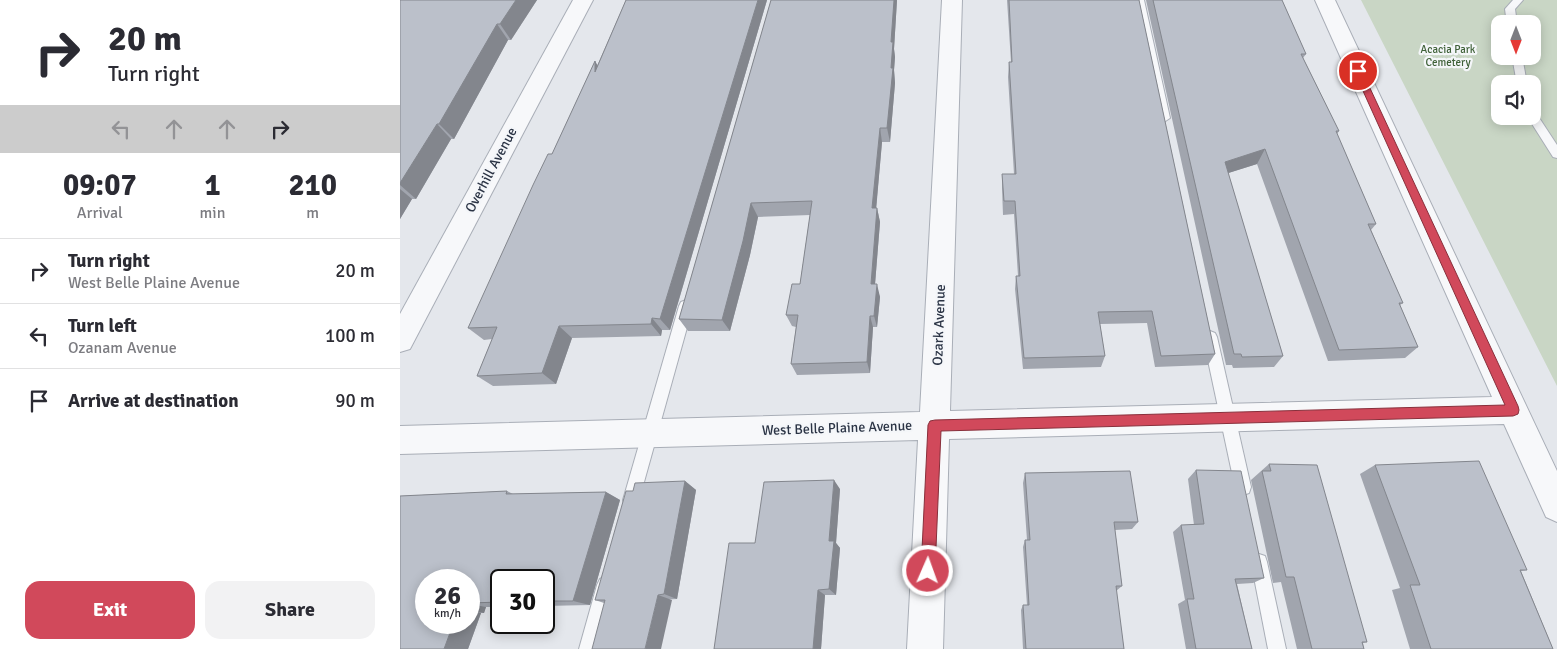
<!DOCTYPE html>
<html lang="en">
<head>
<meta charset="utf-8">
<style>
  body { margin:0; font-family:Signika,sans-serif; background:#f2f2f3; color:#2b2b33; height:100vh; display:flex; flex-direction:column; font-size:19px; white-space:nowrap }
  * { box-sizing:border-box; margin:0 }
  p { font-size:16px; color:#7c7c81 }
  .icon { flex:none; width:28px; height:28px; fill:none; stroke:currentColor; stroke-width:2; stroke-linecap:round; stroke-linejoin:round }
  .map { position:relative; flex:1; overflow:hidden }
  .side { display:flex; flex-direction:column; background:#fff; width:400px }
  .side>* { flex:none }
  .banner { background:#fff; color:#2b2b33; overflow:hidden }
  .needle { width:32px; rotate:180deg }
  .controls { position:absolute; left:1091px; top:15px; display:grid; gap:10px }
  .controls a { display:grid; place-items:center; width:50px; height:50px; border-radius:10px; background:#fff; box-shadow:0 2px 12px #0003; font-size:25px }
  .speed { position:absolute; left:15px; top:569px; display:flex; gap:10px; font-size:25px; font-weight:700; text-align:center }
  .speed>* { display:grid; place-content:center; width:65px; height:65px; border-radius:50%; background:#fff; box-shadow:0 2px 12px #0003; line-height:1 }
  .speed small { font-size:12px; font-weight:400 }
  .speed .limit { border:2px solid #111; border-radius:8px; background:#fff; color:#111 }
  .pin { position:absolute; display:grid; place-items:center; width:42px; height:42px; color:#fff; margin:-21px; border:2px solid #fff; border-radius:50%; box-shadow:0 1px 5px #0007 }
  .me { position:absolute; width:55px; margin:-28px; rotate:2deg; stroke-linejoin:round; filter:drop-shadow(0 0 4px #0008) }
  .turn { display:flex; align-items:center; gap:18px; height:105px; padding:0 25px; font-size:22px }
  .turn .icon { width:65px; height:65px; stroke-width:2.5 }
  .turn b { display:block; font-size:35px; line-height:42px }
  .lanes { display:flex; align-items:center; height:48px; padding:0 25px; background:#0003; justify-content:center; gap:25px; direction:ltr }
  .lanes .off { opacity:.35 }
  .eta { display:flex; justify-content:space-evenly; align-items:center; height:85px; text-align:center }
  .eta b { font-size:30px; font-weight:700; line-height:35px }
  .action { display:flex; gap:10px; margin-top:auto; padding:10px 25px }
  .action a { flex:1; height:58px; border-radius:15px; background:#d1495b; color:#fff; font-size:20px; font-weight:700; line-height:58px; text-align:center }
  .action a+a { background:#f2f2f3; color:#2b2b33 }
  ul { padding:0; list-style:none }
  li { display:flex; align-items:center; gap:15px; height:65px; padding:0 25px; border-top:1px solid #e1e1e2 }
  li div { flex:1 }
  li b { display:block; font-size:19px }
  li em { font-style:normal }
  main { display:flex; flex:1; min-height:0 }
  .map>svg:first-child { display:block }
  .green { fill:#c9d6c5; fill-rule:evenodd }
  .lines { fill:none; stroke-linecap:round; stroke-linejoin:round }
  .lane-casing { stroke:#a9aeb7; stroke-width:2 }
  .street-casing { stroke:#a9aeb7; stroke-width:2 }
  .lane { fill:#f7f8fa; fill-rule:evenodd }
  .street { fill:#f7f8fa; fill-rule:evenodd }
  .wall { fill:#a1a5ae; fill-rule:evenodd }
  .shaded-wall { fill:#83868d }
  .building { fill:#bbc0ca; stroke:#83868d }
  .route { fill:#d1495b; stroke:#882f3b }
  .labels { text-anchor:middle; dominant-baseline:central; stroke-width:4.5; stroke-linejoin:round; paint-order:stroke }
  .far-park-label { font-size:11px; fill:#3f6138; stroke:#f4f6f9 }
  .street-label { font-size:14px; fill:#2b3445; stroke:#f4f6f9 }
</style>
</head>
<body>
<main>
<section class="side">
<div class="banner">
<div class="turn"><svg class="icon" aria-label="right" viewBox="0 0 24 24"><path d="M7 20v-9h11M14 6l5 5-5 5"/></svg><div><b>20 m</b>Turn right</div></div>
<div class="lanes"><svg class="icon off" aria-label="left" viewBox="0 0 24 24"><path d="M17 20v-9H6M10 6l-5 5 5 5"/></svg><svg class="icon off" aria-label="ahead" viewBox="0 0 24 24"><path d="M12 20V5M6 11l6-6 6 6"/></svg><svg class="icon off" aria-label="ahead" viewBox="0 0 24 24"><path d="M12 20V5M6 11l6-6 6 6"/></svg><svg class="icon" aria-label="right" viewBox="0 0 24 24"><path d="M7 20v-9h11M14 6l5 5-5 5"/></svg></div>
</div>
<div class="eta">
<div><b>09:07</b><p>Arrival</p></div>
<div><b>1</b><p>min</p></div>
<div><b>210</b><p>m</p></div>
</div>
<ul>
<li><svg class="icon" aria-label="right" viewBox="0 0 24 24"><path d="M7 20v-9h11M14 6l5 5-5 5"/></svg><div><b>Turn right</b><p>West Belle Plaine Avenue</p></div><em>20 m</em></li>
<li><svg class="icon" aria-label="left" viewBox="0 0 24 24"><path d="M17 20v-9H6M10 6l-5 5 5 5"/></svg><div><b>Turn left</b><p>Ozanam Avenue</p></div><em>100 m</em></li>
<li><svg class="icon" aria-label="arrive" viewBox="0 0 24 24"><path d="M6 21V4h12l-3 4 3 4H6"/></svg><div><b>Arrive at destination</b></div><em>90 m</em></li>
</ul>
<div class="action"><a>Exit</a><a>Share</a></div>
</section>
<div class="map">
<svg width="1157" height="649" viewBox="0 0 1157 649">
  <rect width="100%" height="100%" fill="#e4e7ec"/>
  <!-- green -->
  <path class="green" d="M961,0h196v386zM1100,24h32v32h-32zM1100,84h32v32h-32z"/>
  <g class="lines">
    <!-- lane casing -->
    <g class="lane-casing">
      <g id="lane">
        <path d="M734,0h10l26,118 -6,4 -6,-4z"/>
        <path d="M1113,0h10l-8,9 2,15h-10l-2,-15z"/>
        <path d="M1112,56h10l5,28h-10z"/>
        <path d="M1132,112l4,1 21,32v13l-4,-1 -26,-41h5z"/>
        <path d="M286,300l5,2 2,4 -54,194 -2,6 -6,2 -6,-2 -2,-6 56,-194 2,-4z"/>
        <path d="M810,331l5,2 2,4 34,150 -2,6 -6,2 -6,-2 -2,-6 -32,-150 2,-4z"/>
        <path d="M859,554l6,2 2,6 19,87h-18l-17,-87 2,-6z"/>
        <path d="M206,576l6,3 3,6 -18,64h-18l18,-64 3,-6z"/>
      </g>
    </g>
    <!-- street casing -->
    <g class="street-casing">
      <g id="street">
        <path d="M173,0h20l-183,349 -10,3v-38z"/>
        <path d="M542,0h20l-12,411 542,-14 -177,-397h20l222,471v51l-11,-5 -42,-93 -555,15 -6,210h-36l11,-209 -518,14v-28l520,-14z"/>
      </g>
    </g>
    <!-- lane -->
    <use href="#lane" class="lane"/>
    <!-- street -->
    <use href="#street" class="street"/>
  </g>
  <!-- wall -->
  <g class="wall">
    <path d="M0,0h137l-26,40h-3l-54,99h-3l-35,60h-4l-12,20z"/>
    <path d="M226,0h141l-97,330h-8l-1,6 -89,2 -16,46 -63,2 -16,-10 15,-37 -8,1 -16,-12 84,-174 43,-93 2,5z"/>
    <path d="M371,0h126l-3,49 1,8 -1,13 1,13 -5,59h-8l-6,66h1l3,14 -5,62 5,13 -3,30h-4l-3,46 -73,2 -6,-11 5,-37 -4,-1 -6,-11 14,-31 10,-69 -52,2 -8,38 -20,76h-42l-9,-12z"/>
    <path d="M607,0h132l76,354 -7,11 -53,2 -8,-44 -47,1 5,32 -4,11 -78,2 -8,-80 1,-13h2l-4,-62 -11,1 -1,-27v-14h12l-6,-97 1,-15h2z"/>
    <path d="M746,0h136l24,54 -3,4 36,73 -2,3 39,90 -5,6 32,73 -3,2 18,42 -13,11 -77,3 -71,-197 -29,9 55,183 -9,11 -41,1 -1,-3h-6z"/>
    <path d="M869,464l98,178 -4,1 1,6h-67l-16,-67 -8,1 -22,-103z"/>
    <path d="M975,465l152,105 -6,1 32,78h-143l-18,-59 8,-2 -40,-114z"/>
    <path d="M796,470l68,108 -11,5 -16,1 15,65h-66l-8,-45 7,-4 -12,-68 8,-7h13l-6,-46z"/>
    <path d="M625,473l113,49 -6,7 -17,1 7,56 -6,5 8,58h-101l-2,-39 2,-5h4l-4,-58 2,-7h2l-4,-57z"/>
    <path d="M285,481l11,9 -19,109 -73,4 -9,-3 38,-109z"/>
    <path d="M440,489l-4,54 4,5 -4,47h-11l-4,54h-107l41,-106z"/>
    <path d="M107,491l6,3 93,-2 14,8 -30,105 -46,1v-26h-43v27h-15l-2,6h-3l-13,36h-68v-153zM26,580h43v42h-43z"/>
  </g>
  <!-- shaded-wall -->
  <g class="shaded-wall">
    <path d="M116,0h21l-26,40 -11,-16z"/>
    <path d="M358,0h9l-97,330 -10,-11z"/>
    <path d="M494,0h3l-3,49 1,8 -1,13 1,13 -5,59 -3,-14 4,-60v-26z"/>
    <path d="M97,24l11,16 -54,99 -15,-15z"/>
    <path d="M195,61l9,15 -9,-4z"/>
    <path d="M37,124l14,15 -35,60 -16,-14v-2z"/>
    <path d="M480,128l2,14 -7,80 -3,-14z"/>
    <path d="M865,149l-8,15 -38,12 6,-14z"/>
    <path d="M0,189l12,10 -12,20z"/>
    <path d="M351,203l7,14 -8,38 -20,76 -8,-11z"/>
    <path d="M477,208l3,14 -6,75 -3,-13z"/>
    <path d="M477,284l3,13 -3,30 -3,-11z"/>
    <path d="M470,316l3,11 -3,46 -3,-11z"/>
    <path d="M252,318l10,12 -1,6 -10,-12z"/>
    <path d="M159,326l13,12 -16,46 -14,-11z"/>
    <path d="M434,480l6,9 -4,54 4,5 -4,47 -7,-6v-48z"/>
    <path d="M285,481l11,9 -19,109 -13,-5z"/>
    <path d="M206,492l14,8 -30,105 -17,-4z"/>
    <path d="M418,590l7,5 -4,54h-8z"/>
    <path d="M258,595l14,5 -11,49h-16z"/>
    <path d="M69,604l17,3 -2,6 -15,-3z"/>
    <path d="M69,611l12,2 -13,36h-24l10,-27h15z"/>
  </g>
  <!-- building -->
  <g class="building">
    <path d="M0,0h116l-16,24h-3l-58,100h-2l-37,59z"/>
    <path d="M226,0h132l-98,319 -8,-1 -1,6 -92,2 -17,47 -65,3 20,-49 -29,1 65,-143 15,-31h4l43,-93v11z"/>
    <path d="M371,0h123l-3,42h2l-2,26h2l-6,60h-7l-8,80h5l-6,76h6l-3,32h-4l-3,46 -76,2 7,-49h-12l6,-31h8l12,-83 -61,2 -8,38 -21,79 -43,-1z"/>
    <path d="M609,0h130l76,354 -54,2 -9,-45 -54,1 7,44 -81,2 -8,-82h4l-5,-75h-11l-2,-27h14l-7,-112h3z"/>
    <path d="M753,0h129l24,54h-5l38,77h-3l40,93h-8l35,79h-4l19,44 -79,3 -74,-201 -40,13 58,194 -41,1 -1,-3h-7z"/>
    <path d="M1079,461l48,109h-7l33,79h-122l-21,-64h10l-45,-120z"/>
    <path d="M869,464l48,1 50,177h-5l2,7h-52l-18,-72h-8l-24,-106h9z"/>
    <path d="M796,470l45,1 23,107 -29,1 17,70h-56l-9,-50h7l-13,-74 23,-1z"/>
    <path d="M730,471l8,51h-24l8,64h-6l8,63h-98l-3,-44h6l-4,-65h5l-5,-67z"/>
    <path d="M434,480l-5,61h5l-5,48 -11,1 -5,59h-99l15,-106h26l9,-61z"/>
    <path d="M285,481l-21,113 -6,1 -13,54h-53l13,-49h-10l31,-109h7l2,-8z"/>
    <path d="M107,491l-1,3 100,-2 -33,109h-29v-21h-43v22l-32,1v-23h-43v42h28l-10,27h-44v-153z"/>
  </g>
  <!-- route -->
  <path class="route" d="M955,69h6l1,2 156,335 1,4 -1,4 -5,2 -572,15 -6,140 -2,5 -5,2 -5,-2 -2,-5 7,-146 2,-4 5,-1 570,-15 -151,-334z"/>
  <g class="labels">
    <!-- far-park labels -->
    <g class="far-park-label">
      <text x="1048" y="49">Acacia Park<tspan x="1048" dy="13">Cemetery</tspan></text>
    </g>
    <!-- street labels -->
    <g class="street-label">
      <text transform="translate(91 170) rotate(-62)">Overhill Avenue</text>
      <text transform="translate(539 325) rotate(-88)">Ozark Avenue</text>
      <text transform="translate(437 428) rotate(-2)">West Belle Plaine Avenue</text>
    </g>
  </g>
</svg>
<div class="controls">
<a><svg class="needle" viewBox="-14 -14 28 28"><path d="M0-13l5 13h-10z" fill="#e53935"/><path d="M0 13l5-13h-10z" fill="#7c7c81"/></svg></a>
<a><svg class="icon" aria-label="sound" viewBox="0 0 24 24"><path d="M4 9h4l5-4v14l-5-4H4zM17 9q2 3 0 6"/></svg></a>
</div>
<div class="speed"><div>26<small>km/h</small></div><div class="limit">30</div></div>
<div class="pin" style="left:958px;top:71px;background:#d93025"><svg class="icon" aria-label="arrive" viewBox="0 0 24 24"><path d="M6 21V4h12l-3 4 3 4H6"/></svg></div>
<svg class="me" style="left:528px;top:571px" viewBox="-20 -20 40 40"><circle r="17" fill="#d1495b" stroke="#fff" stroke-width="3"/><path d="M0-11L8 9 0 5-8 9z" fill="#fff"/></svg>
</div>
</main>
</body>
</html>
